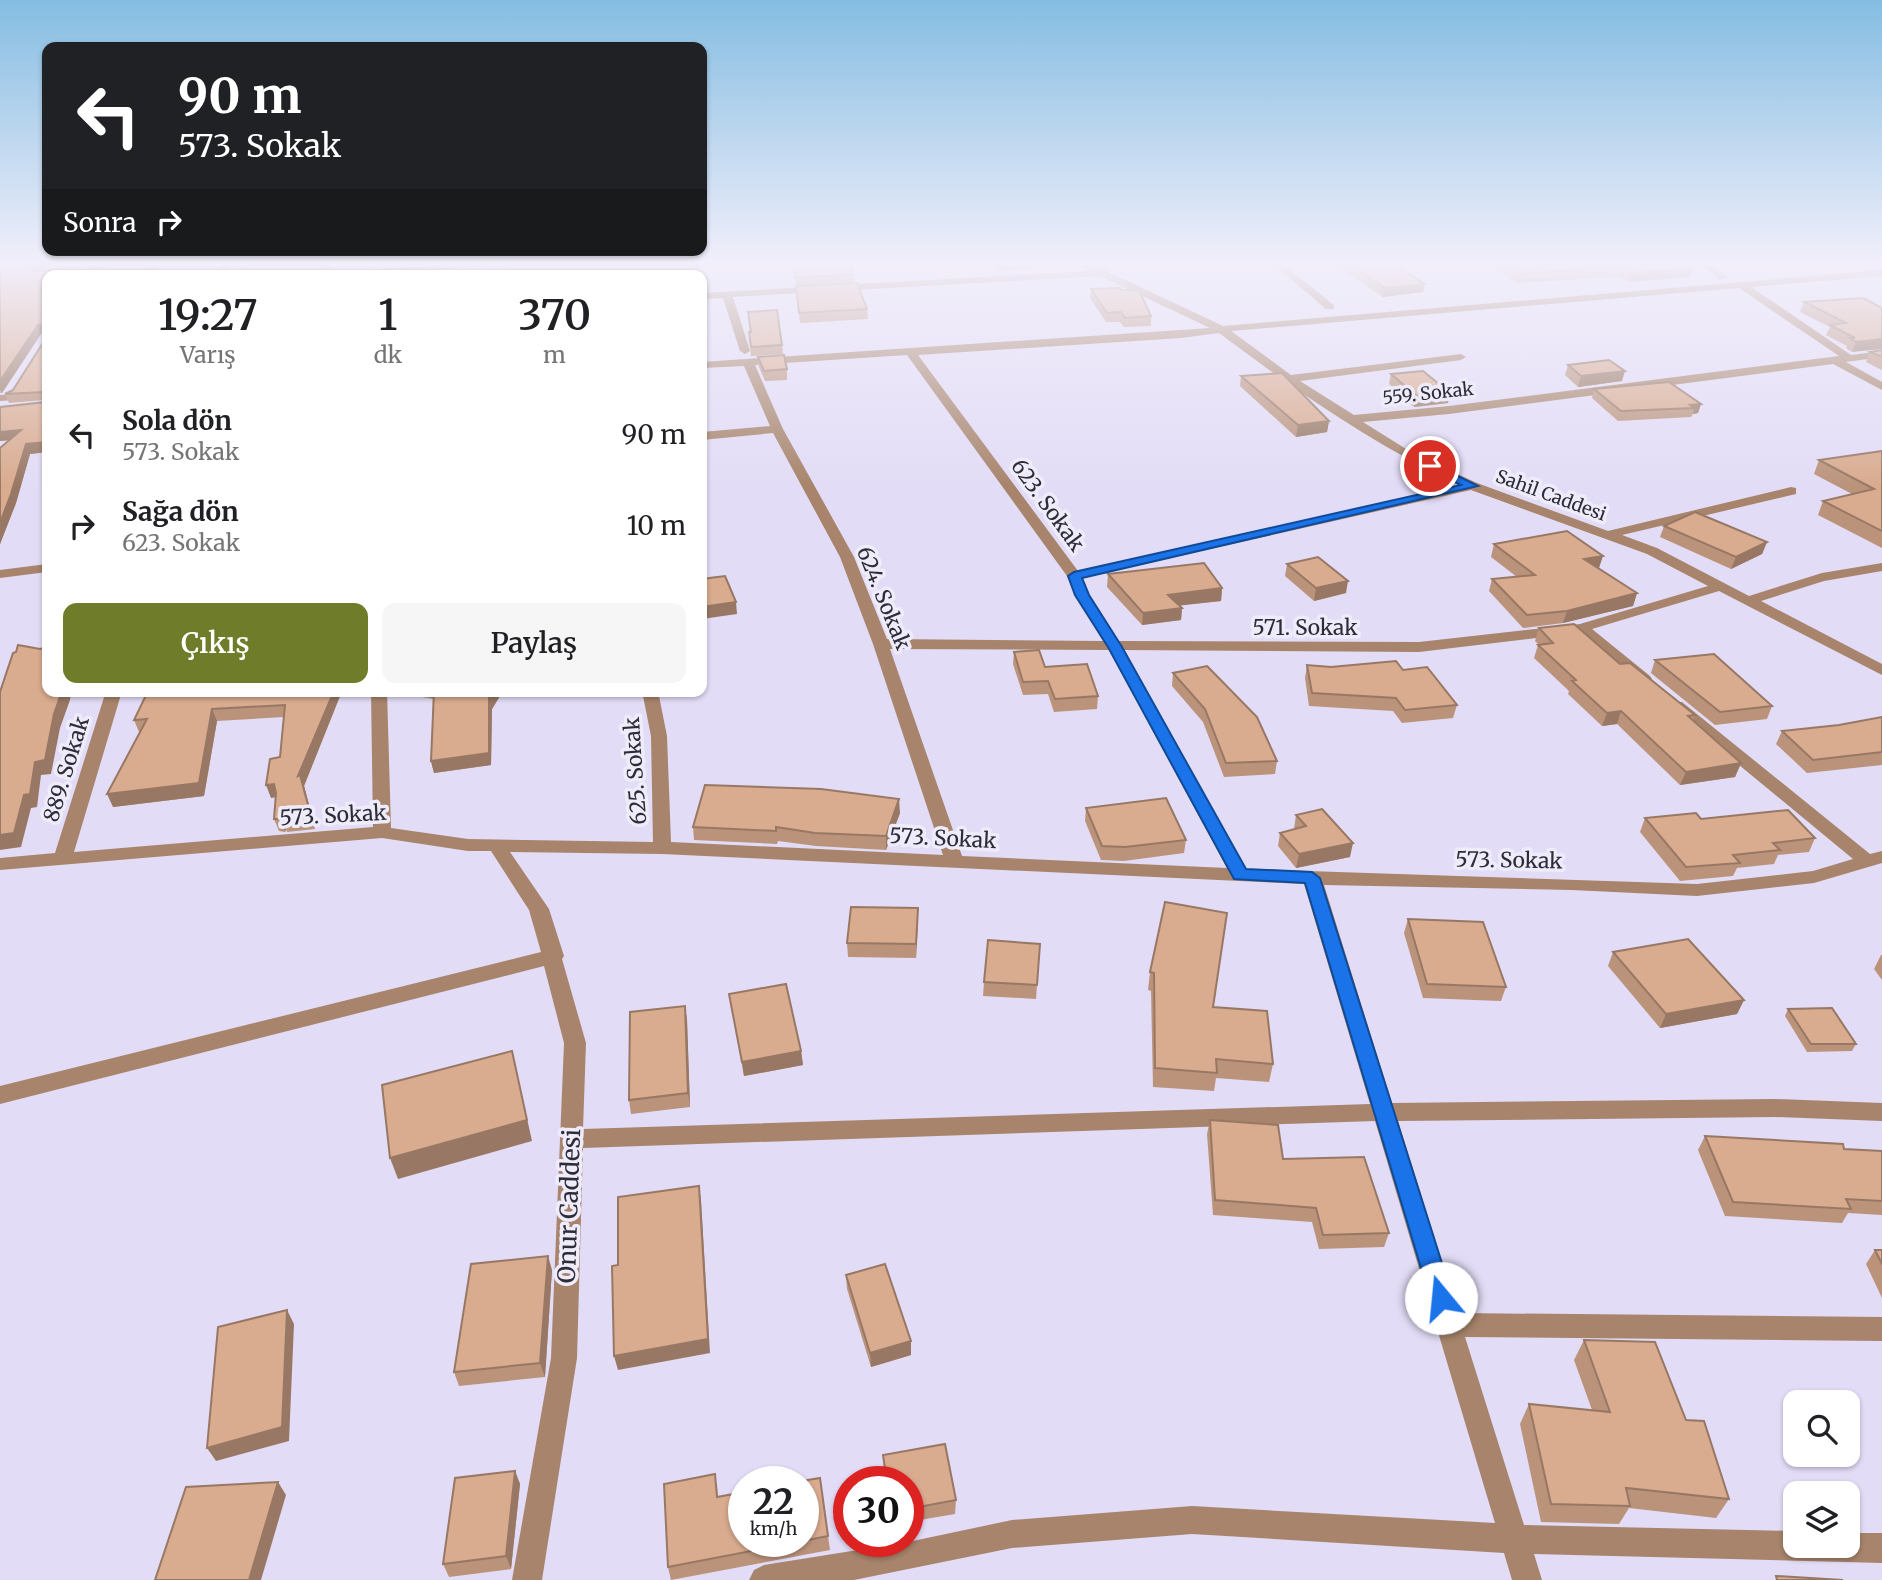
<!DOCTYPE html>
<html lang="tr">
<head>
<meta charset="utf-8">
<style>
  body { margin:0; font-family:Merriweather,serif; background:#f6f6f6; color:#202124; height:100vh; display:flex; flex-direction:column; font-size:26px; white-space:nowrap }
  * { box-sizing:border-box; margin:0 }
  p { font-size:23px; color:#757577 }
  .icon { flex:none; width:38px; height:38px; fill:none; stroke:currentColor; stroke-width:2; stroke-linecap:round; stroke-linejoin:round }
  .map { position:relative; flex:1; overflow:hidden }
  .side { position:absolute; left:42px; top:270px; width:665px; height:427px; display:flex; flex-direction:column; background:#fff; border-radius:14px; box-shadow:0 2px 5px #0004 }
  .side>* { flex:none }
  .banner { position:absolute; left:42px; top:42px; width:665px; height:214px; border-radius:14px; box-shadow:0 2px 5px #0004; background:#202124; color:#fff; overflow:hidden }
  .fabs { position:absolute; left:1783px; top:1390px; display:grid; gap:14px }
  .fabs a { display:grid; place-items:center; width:77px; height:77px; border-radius:14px; background:#fff; box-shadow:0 2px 5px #0004; font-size:35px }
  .speed { position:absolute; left:728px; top:1466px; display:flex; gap:14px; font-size:35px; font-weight:700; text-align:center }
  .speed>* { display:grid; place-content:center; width:91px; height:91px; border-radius:50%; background:#fff; box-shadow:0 2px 5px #0004; line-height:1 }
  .speed small { font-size:18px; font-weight:400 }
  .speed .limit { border:10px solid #d22; background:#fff; color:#111 }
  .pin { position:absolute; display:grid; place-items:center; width:60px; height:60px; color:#fff; margin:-30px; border:4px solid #fff; border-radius:50%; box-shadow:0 2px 7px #0007 }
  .me { position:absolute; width:77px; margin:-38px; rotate:343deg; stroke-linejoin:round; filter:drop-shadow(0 0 5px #0008) }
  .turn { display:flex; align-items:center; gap:24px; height:147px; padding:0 21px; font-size:32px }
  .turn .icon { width:91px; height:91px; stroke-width:2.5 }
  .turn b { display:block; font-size:49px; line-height:60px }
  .then { display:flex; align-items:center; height:66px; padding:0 21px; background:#0003; gap:14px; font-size:26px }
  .eta { display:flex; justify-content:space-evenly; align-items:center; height:119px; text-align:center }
  .eta b { font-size:42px; font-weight:600; line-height:49px }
  .action { display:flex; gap:14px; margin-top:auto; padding:14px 21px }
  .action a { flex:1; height:80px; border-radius:14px; background:#6f7c29; color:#fff; font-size:28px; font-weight:600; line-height:80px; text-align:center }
  .action a+a { background:#f6f6f6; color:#202124 }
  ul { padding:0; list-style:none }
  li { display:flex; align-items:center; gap:21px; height:91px; padding:0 21px }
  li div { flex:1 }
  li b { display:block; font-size:26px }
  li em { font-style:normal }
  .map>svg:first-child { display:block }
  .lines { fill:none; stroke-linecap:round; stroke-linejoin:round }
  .minor { fill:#a7846b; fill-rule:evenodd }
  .wall { fill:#bb937b }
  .shaded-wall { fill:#987864 }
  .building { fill:#d9ab8f; stroke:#987864; stroke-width:2 }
  .route { fill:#1a73e8; stroke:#114b97; stroke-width:2 }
  .labels { text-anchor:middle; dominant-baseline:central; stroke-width:7; stroke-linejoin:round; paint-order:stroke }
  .far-street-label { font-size:18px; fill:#2e2c36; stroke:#eeebfb }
  .street-label { font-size:21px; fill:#2e2c36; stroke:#eeebfb }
  .near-street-label { font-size:24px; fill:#2e2c36; stroke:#eeebfb }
</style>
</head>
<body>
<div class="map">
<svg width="1882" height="1580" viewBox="0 0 1882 1580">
  <rect width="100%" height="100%" fill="#e2dcf6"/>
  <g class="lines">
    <!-- minor -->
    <g class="minor">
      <path d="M88,265h9l-5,10h-10z"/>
      <path d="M222,265h9l-6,10h-10z"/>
      <path d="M438,265h56l-113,10h-54l5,-3z"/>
      <path d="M1081,265h13l129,61 659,-56v6l-131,11 100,68 31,-4v6l-36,5 36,20v8l-49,-26 -384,50 -86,8 51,32 63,29 131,48 183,-44 5,1v6l-174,41 35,13 92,48 73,-23 60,-10v8l-58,10 -63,20 121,63v11l-163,-84 -127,38 58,47 2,3 -2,3h-12l-60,-49 -159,19 -295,-2 122,219 451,15 116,-13 40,-12 -183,-151 -2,-3 2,-3h12l188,152 12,-3v12l-68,20 -117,13 -125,-6 -248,-5 68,218 383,-4 107,4v18l-107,-4 -377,4 60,192 424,4v24l-417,-4 59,188 272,6v14h52v-12h34v30l-348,-9 8,26h-30l-8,-27 -312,-19 -180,14 -158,32h-105l5,-10 10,-5 144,-23 104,-22 180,-14 303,17 -120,-402 -792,27 -6,210 -35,222h-30l39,-222 13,-315 -20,-77 -544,138v-18l541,-134 -12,-42 -38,-59h-23l-86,-13 -382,32v-12l55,-5 51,-162h16l-48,161 299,-25 -2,-136h16l4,137 77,11 185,3 -2,-106 -9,-45h16l9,45 4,106 272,13 -70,-211 -33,-87 -67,-124 -71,7v-8l68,-6 -26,-60 -42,2v-6l508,-34 -110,-52 -367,21 17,54 -5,3 -5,-3 -17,-53 -21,1v-6l387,-22zM1739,288l100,68 -390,50 -95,9 -54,-34 161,-21 5,-3 -5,-3 -170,21 -60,-44zM1219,333c76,57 155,112 240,152l-381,86 -160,-216 263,-17zM907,355l160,221 8,19 28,46 -216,-2 -33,-82 -71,-128 -28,-64zM1471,490l176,64 61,32 -128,38 -161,18 -300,-1 -30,-46 -7,-17zM890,649l219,1 118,218 -265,-12zM510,852l152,2 642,30 66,220 -787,25 3,-86 -24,-84 2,-3 -15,-47z"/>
      <path d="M1274,265h10l50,40v4h-8z"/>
      <path d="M1700,265h11l17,13 -8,2z"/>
      <path d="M47,392v6l-47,3v-6z"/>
      <path d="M47,564v8l-47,6v-8z"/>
    </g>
  </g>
  <!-- wall -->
  <g class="wall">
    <path d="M0,265h48l-5,6 46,-1 19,-5h51l-5,10h-107v177l-17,2 -14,49 -16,41v-96l9,-8 -9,1v-34l45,-5 1,-2 -37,3 -4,-9 8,-4 33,-52v-5l-5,1 -39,59h-2z"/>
    <path d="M794,265l59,9 1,8 -58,3z"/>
    <path d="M995,265h36v5l-33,1z"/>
    <path d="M1335,265h60l28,27 -40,5z"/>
    <path d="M1490,265h198l5,3 -3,9 -61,5 -10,-5 -103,6z"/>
    <path d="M796,286l71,23 1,10 -68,4z"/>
    <path d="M1091,289l31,1 29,26v10l-27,1 -4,-5h-14l-16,-24z"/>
    <path d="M1804,302l78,6 -30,44 -6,-4 1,-2 -21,-11 4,-8 -30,-15z"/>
    <path d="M748,312l34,33 1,9 -32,2 -2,-24h1z"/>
    <path d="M1882,350v20l-16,-8 4,-10z"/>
    <path d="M758,357l29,12v11l-22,1 -6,-14z"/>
    <path d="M1568,365l54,16 -44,6 -13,-12z"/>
    <path d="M1391,374l57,29 -34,4 -25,-23z"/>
    <path d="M1241,376l88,45 -2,11 -31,5 -56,-51z"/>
    <path d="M1594,389l107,15 -3,9 -5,1 -2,3 -73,4 -26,-23z"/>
    <path d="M1882,451v97l-64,-33 5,-14 29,-7 -38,-20 5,-14z"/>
    <path d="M1664,526l103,16 -5,12 -31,15 -71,-32z"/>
    <path d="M1494,544l105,24h-1l39,25 -4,13 -70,17 -40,5 -34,-37 3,-12 25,-2 -26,-20z"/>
    <path d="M1287,564l59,29 -32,8 -29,-25z"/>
    <path d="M1108,574l114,14 -1,13 -41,4 2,3 -1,12 -39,5 -35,-38z"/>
    <path d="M1539,628l81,36 75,51 -2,5 48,43 -6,14 -55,8 -63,-61 -15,2 -34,-32 1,-3 -35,-33 4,-13h1l-4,-4z"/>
    <path d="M1014,652l31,15 53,29 -1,13 -43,3 -6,-18 -25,1 -10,-31z"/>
    <path d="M1655,660l117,46 -5,13 -52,6 -64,-52z"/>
    <path d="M1307,665l96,5 54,35 -4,13 -51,5 -9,-12 -84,-5 -4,-28z"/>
    <path d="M1173,673l104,88 -2,13 -51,3 -21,-55 -31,-36z"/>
    <path d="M342,691l-38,95 11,43 -28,3 -1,-3 -1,3 -6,-1 -5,-12 2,-22 -5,1 9,-41 4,-40 -67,4 -13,75 -91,11 27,-75h-1l-5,-12z"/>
    <path d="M405,691h98l-11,18 -1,56 -57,8 -3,-12 2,-62 -27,-5z"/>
    <path d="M1882,717v48l-75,8 -31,-29 6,-13 57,-6z"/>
    <path d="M1086,808l100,32 -2,13 -60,8 -23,-1 -16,-39z"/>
    <path d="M900,813l-14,37 -70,-4 -38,-5 -1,3 -83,-4 -1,-13z"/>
    <path d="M1296,815l54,42 -54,11 -18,-22 2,-13 14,-4z"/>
    <path d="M1645,818l56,1 114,19 -6,14 -31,3 -4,9 -37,4 -4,8 -53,5 -40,-49z"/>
    <path d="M1165,902l48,105 60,57 -4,18 -53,-4 -2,13 -61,-4 -2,-96 -3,-1 2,-18z"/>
    <path d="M918,908l-2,50 -68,-1 -1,-14z"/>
    <path d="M1408,919l98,68 -5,14 -78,-3 -19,-65z"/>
    <path d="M1040,944l-4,55 -53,-3 1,-14z"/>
    <path d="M1613,952l131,48 -7,14 -77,14 -52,-62z"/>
    <path d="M1881,955h1v25l-8,-11z"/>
    <path d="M729,994l72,57 2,14 -59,11z"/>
    <path d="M685,1006l2,14 3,87 -59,7 -2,-14z"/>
    <path d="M1788,1009l68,35 -4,7 -45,1 -22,-36z"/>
    <path d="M1210,1120l73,39 106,74 -5,14 -65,2 -7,-27 -99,-7 -6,-81z"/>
    <path d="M1705,1136l139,13 38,2v64l-34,-2 -6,10 -117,-7 -27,-66z"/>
    <path d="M1875,1250h7v48l-16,-34z"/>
    <path d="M552,1270l-7,107 -86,9 -5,-14z"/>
    <path d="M846,1275l65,66v14l-40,12 -24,-78z"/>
    <path d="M1584,1340l102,80 43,79 -13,19 -87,-10 -10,16 -78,-2 -21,-98 9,-20 63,6 -18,-50z"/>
    <path d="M883,1455l73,45 -1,14 -47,8v-40h-23z"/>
    <path d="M515,1471l5,13 -9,85 -62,8 -6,-13z"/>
    <path d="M803,1482l25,54 2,14 -159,30 -3,-13 49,-80 1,10 26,45h59z"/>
  </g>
  <!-- shaded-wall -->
  <g class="shaded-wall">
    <path d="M37,265h11l-14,14 -3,-8z"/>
    <path d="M153,265h6l-5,10h-8z"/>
    <path d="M323,265h9l-1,5 -4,2 1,3h-3z"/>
    <path d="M695,265h2l1,3 -4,7h-3z"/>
    <path d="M1693,268l-3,9 -61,5 3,-9z"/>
    <path d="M1425,284l-2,8 -40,5 2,-9z"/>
    <path d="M45,324l2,8 -6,2 -39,59 -2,-4v-8l38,-56z"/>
    <path d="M1882,339v10l-30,3 4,-10z"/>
    <path d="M1625,371l-3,10 -44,6 3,-11z"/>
    <path d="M1450,393l-2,10 -34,4 3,-11z"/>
    <path d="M1701,404l-3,9 -5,1 1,-6 -4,-3z"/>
    <path d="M1329,421l-2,11 -31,5 2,-12z"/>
    <path d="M21,430l4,9 -25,2v-9z"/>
    <path d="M47,442v10l-17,2 -14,49 -16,41v-21l26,-79z"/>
    <path d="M1767,542l-5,12 -31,15 5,-12z"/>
    <path d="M1603,556l-4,12 -19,3 4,-12z"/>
    <path d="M1348,581l-2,12 -32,8 2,-13z"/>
    <path d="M1222,588l-1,13 -54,6 1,-12z"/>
    <path d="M1637,593l-4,13 -70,17 4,-12z"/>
    <path d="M736,602l1,12 -35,5v-12z"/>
    <path d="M1182,608l-1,12 -39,5 1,-12z"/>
    <path d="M62,691h9l-1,9 -10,28 -9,46 -10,1 -4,32 -6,1 -10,39 -21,3v-15l24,-40 11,-33z"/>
    <path d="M334,691h8l-38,95 11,43 -17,-53z"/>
    <path d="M493,691h10l-11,18 -1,56 -57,8 -3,-12 58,-64z"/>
    <path d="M212,709l5,12 -13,75 -91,11 -6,-13z"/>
    <path d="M1621,711l-4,13 -15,2 5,-13z"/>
    <path d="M1741,763l-6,14 -55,8 6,-13z"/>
    <path d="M274,784l5,12 -8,2 -5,-13z"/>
    <path d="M899,799l1,14 -14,37v-14z"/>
    <path d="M282,816l4,13 -1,3 -4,-13z"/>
    <path d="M1353,843l-3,14 -54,11 3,-14z"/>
    <path d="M918,908v14l-2,36v-14z"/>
    <path d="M1744,1000l-7,14 -77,14 6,-14z"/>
    <path d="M685,1006l2,14 3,87 -2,-14z"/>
    <path d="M512,1051l20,90 -134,38 -8,-21z"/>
    <path d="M801,1051l2,14 -59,11 -2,-14z"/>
    <path d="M699,1186l2,14 9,153 -92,17 -4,-14z"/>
    <path d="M548,1256l4,14 -7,107 -5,-14z"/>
    <path d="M287,1310l7,14 -5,117 -73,20 -9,-13z"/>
    <path d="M911,1341v14l-40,12 -1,-14z"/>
    <path d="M515,1471l5,13 -9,85 -5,-13z"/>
    <path d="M278,1482l8,13 -25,85h-12z"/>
  </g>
  <!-- building -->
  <g class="building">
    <path d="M0,265h37l-6,6 58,-1 19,-5h45l-7,10h-99v167l-21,2 -15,50 -11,29v-75l21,-18 -21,2v-25l45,-5 1,-8 -3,-2 -38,2 8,-4 33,-52 -1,-14 -7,1 -38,56z"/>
    <path d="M244,265h79l-1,1 5,3 -2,6h-93z"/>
    <path d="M507,265h188l-4,10h-184z"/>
    <path d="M794,265h56l3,9 -58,4z"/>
    <path d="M1350,265h45l30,19 -40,4z"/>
    <path d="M1506,265h182l5,3 -61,5 -10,-6 -104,7z"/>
    <path d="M857,283l10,26 -68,4 -3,-27z"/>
    <path d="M1120,288l2,2h17l12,26 -26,2 -4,-6 -14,1 -16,-24z"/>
    <path d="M1863,298l19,10v31l-26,3 -6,-4h5l-25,-13 16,-2 -42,-21z"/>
    <path d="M777,310l5,35 -31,2 -2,-15h2l-3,-20z"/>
    <path d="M1882,350v7l-12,-5z"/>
    <path d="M784,355l3,14 -23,2 -6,-14z"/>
    <path d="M1609,360l16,11 -44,5 -13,-11z"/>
    <path d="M1423,371l27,22 -33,3 -26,-22z"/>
    <path d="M1282,373l47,48 -31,4 -57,-49z"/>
    <path d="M1669,382l32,22 -11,1 4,3 -73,3 -27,-22z"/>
    <path d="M1882,451v80l-59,-30 51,-12 -55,-29z"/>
    <path d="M1695,512l72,30 -31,15 -72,-31z"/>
    <path d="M1567,531l36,25 -19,3 53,34 -70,18 -40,4 -35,-36 43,-4 -41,-31z"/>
    <path d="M1318,557l30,24 -32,7 -29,-24z"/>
    <path d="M1204,563l18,25 -54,7 14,13 -39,5 -35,-39z"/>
    <path d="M725,576l11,26 -34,5v-28z"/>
    <path d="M1574,624l46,40 10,-1 65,52 -7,1 53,47 -55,9 -65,-61 -14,2 -35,-32 4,-1 -38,-35 15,-2 -14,-15z"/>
    <path d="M18,645l22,4 7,-2v44h15l-8,23 -9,46 -10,2 -5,32 -6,1 -10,38 -14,2v-143l13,-39 3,-1z"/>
    <path d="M1039,650l6,17 42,-3 11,32 -43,3 -7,-18 -25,1 -9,-30z"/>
    <path d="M1714,654l58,52 -52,6 -65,-52z"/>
    <path d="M1396,661l7,9 24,-3 30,38 -52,5 -9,-12 -84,-5 -5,-28 24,2z"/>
    <path d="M1207,666l50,51 20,44 -51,2 -21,-54 -32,-36z"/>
    <path d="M148,691h186l-36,85 2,-1 11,41 -28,3 -1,-3 -1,3h-7l2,-26 -2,-9 -8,1 4,-26 10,-2 5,-52 -73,4 -13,74 -92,11 40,-75 -13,1z"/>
    <path d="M434,691h59l-4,6v56l-58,8z"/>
    <path d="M1882,717v35l-69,8 -31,-29 57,-6z"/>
    <path d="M705,785l116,4 78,10 -13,37 -71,-3 -39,-6v4l-83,-4z"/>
    <path d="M1166,798l20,42 -61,7 -23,-1 -16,-38z"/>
    <path d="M1322,809l31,34 -54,11 -19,-21 26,-7 -10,-11z"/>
    <path d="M1788,810l27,28 -42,5 7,7 -47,5 7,8 -54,4 -41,-49 51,-5 5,6z"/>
    <path d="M1165,902l62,11 -14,94 54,4 6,53 -57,-5 1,14 -62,-5 -1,-95 -4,-1z"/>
    <path d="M851,907l67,1 -2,36 -69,-1z"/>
    <path d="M1408,919l75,3 23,65 -79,-3z"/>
    <path d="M1688,939l56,61 -78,14 -53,-62z"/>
    <path d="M988,940l52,4 -3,41 -53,-3z"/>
    <path d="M786,984l15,67 -59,11 -13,-68z"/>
    <path d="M685,1006l3,87 -59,7 1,-88z"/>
    <path d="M1832,1008l24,36h-45l-23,-35z"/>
    <path d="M512,1051l15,69 -137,38 -8,-73z"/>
    <path d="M1210,1120l68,5 5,34 81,-2 25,76 -66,2 -7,-27 -101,-8z"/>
    <path d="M1705,1136l138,8 1,5 38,2v50l-36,-2 5,10 -118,-7z"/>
    <path d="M699,1186l9,153 -94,17 -2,-90 6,-1v-68z"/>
    <path d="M1875,1250h7v14z"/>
    <path d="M548,1256l-8,107 -86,9 17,-108z"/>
    <path d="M885,1264l26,77 -41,12 -24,-78z"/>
    <path d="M287,1310l-5,117 -75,21 11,-121z"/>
    <path d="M1584,1340l71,2 31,78 18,1 25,78 -103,-11 4,18 -79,-2 -22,-100 81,8z"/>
    <path d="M945,1444l11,56 -48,9v-27h-21l-4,-27z"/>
    <path d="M515,1471l-9,85 -63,8 12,-86z"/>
    <path d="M715,1474l2,23 27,-5v50h54l-130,25 -4,-83z"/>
    <path d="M820,1478l8,58 -25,5v-59h-7z"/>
    <path d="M278,1482l-29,98h-94l31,-93z"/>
    <path d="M1776,1576l67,4h-66z"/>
  </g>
  <!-- sky -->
  <linearGradient id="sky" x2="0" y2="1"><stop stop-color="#84bde2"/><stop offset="0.54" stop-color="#f2effb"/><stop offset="1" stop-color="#f2effb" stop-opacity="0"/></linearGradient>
  <rect width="1882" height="487" fill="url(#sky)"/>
  <!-- route -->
  <path class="route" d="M1426,464h8l44,22 -396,92 7,17 33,52 124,222 66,3 8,6 133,420 -3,8 -9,3 -8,-3 -3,-8 -125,-415 -71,-4 -126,-232 -33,-52 -7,-19 6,-4 387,-87 -35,-16z"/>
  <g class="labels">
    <!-- far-street labels -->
    <g class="far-street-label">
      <text transform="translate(1428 393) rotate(-6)">559. Sokak</text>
      <text transform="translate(1551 495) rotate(20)">Sahil Caddesi</text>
    </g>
    <!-- street labels -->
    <g class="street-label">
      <text transform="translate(1048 505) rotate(54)">623. Sokak</text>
      <text transform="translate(884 598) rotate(68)">624. Sokak</text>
      <text x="1305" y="627">571. Sokak</text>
      <text transform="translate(66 769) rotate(-73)">889. Sokak</text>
      <text transform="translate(635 771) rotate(-94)">625. Sokak</text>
      <text transform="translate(333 815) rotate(-3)">573. Sokak</text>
      <text transform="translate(943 838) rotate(3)">573. Sokak</text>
      <text transform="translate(1509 860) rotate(1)">573. Sokak</text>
    </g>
    <!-- near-street labels -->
    <g class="near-street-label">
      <text transform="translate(569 1206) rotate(-88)">Onur Caddesi</text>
    </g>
  </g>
</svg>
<div class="fabs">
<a><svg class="icon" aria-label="search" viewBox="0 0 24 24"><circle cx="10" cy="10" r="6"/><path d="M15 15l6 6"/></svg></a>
<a><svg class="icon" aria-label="layers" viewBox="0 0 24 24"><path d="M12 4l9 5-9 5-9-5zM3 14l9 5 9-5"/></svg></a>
</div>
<div class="speed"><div>22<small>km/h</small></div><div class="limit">30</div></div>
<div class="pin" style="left:1430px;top:466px;background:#d93025"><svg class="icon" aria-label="arrive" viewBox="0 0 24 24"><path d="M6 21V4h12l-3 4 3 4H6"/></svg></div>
<svg class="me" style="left:1441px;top:1298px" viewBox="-20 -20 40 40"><circle r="19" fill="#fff"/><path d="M0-13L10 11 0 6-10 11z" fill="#1a73e8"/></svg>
<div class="banner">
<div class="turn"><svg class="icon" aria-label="left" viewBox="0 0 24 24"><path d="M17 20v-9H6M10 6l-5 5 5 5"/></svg><div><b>90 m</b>573. Sokak</div></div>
<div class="then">Sonra<svg class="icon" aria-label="right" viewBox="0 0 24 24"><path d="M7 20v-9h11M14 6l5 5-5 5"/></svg></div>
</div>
<section class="side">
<div class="eta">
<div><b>19:27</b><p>Varış</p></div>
<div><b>1</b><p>dk</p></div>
<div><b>370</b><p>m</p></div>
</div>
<ul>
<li><svg class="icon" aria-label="left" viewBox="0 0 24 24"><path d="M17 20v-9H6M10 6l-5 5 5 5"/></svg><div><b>Sola dön</b><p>573. Sokak</p></div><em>90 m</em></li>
<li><svg class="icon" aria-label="right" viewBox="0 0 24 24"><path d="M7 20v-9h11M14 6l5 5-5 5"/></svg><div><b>Sağa dön</b><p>623. Sokak</p></div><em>10 m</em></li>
</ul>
<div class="action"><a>Çıkış</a><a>Paylaş</a></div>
</section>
</div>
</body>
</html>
